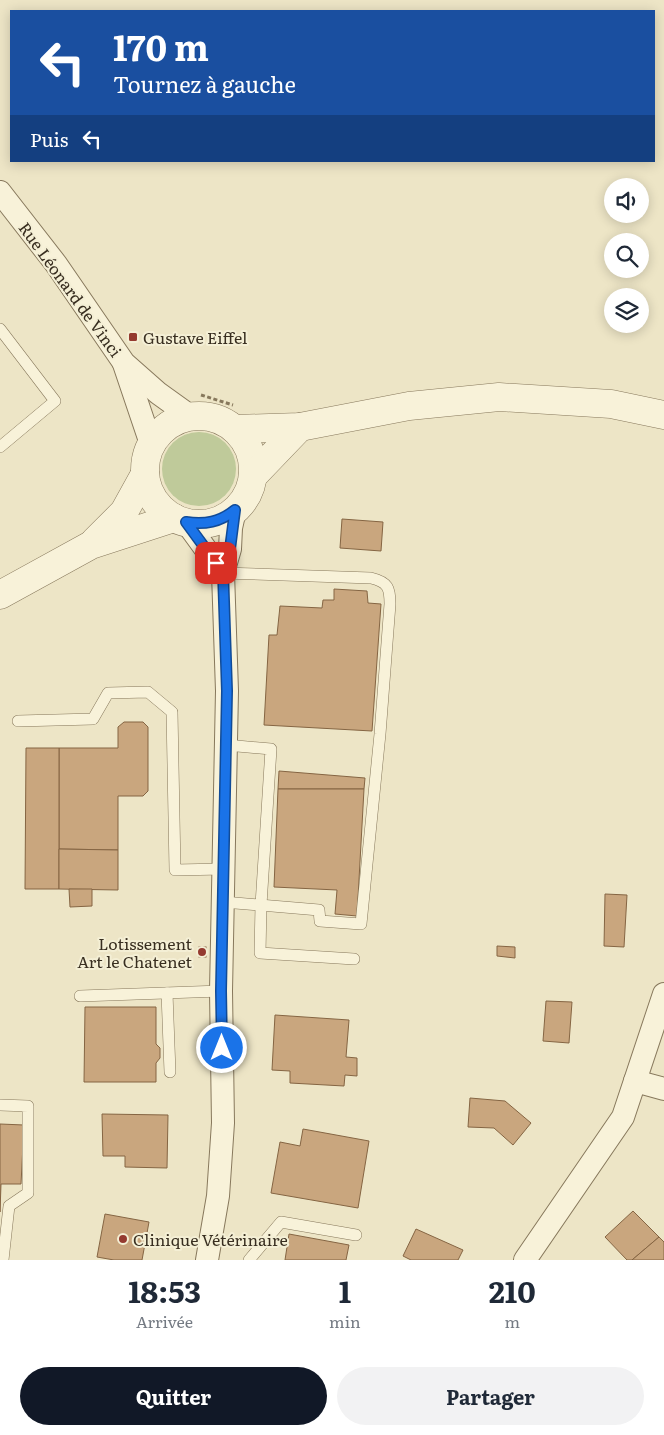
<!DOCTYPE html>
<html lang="fr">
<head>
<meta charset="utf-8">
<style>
  body { margin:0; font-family:Literata,serif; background:#f2f2f3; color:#1f2937; height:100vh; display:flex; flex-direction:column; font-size:19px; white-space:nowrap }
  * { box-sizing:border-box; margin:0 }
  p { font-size:16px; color:#747a83 }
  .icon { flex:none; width:28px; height:28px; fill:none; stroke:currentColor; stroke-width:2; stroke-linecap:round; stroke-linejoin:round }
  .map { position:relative; height:1260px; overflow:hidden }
  .drawer { display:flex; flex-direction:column; background:#fff; flex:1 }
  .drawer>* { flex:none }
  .top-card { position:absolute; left:10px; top:10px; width:645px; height:152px; border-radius:0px; box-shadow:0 2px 12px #0003; background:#1a4fa0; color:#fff; overflow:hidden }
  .buttons { position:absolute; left:604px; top:178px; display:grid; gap:10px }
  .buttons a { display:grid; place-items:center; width:45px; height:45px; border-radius:50%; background:#fff; box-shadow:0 2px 12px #0003; font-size:25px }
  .pin { position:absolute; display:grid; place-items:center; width:42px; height:42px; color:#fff; margin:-21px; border-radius:10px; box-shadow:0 2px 8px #0006 }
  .me { position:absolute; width:55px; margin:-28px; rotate:0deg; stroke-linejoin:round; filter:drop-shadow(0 0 4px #0008) }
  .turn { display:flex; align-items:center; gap:18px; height:105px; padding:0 20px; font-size:22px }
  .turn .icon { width:65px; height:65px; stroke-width:2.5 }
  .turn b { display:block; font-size:35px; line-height:42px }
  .then { display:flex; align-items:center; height:48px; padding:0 20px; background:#0003; gap:10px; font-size:19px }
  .eta { display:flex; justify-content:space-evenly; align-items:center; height:85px; text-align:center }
  .eta b { font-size:30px; font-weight:700; line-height:35px }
  .button { display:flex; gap:10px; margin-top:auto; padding:10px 20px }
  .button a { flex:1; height:58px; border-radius:30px; background:#111827; color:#fff; font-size:20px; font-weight:700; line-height:58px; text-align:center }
  .button a+a { background:#f2f2f3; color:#1f2937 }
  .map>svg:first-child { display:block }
  .green { fill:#bfca9a }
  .building { fill:#c9a67e; stroke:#856543 }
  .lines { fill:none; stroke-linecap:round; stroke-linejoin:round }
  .service-casing { stroke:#87785c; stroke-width:12 }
  .minor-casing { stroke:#87785c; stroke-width:24 }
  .tertiary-casing { stroke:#87785c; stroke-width:29 }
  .path { stroke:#87785c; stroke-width:3; stroke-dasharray:4 2.5; stroke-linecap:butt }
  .service { stroke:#f8f2d9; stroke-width:11 }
  .minor { stroke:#f8f2d9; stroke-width:22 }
  .tertiary { stroke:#f8f2d9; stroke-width:28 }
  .route-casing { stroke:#114b97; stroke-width:12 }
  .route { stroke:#1a73e8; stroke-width:9 }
  .poi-dot { fill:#943a2f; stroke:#f4efd5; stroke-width:2 }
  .labels { text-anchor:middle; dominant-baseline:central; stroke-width:4; stroke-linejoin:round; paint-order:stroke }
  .street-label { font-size:16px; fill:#382e20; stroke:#f4efd5 }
  .poi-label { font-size:16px; fill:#382e20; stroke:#f4efd5; text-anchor:start }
</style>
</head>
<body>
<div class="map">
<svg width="664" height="1260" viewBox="0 0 664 1260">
  <rect width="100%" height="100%" fill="#ede5c6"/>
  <!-- green -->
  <circle class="green" cx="199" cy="469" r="37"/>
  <!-- building -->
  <g class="building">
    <path d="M342,519l41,3 -2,29 -41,-3z"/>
    <path d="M334,589l33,2 1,12 13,1 -9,127 -108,-6 5,-90h8l3,-29 42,2 1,-8h11z"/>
    <path d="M124,722h19l5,5v64l-5,5h-25v54l-59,-1v-101h59v-21z"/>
    <path d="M26,748h33v141h-34z"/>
    <path d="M279,771l86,7 -1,11h-86z"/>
    <path d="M278,789h86l-7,127 -22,-2 2,-24 -63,-3z"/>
    <path d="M59,849l59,1v40l-59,-1z"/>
    <path d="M69,889h23v17l-22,1z"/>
    <path d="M605,894l22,1 -3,52 -20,-1z"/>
    <path d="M497,946l18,1v11l-18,-2z"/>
    <rect x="199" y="947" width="7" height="10"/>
    <path d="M546,1001l26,1 -3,41 -26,-2z"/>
    <path d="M85,1007h71v37l4,4v10l-4,5v19h-72z"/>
    <path d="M275,1015l74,5 -3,37 11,1v18l-12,-1 -1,11 -54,-3v-12l-18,-1z"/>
    <path d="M470,1098l35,3 26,22 -18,22 -19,-17 -26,-1z"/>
    <path d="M102,1114l66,1 -1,53 -42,-1v-11h-22z"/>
    <path d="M0,1124l24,1 -3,59h-20l-1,28z"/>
    <path d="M303,1129l66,12 -11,67 -87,-15 9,-51 20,4z"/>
    <path d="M633,1211l26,26 -27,23h-5l-22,-23z"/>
    <path d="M105,1214l44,8 -7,38h-28l-17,-3z"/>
    <path d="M416,1229l47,21 -5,10h-47l-8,-4z"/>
    <path d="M147,1233l6,1 -2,12 -6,-2z"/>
    <path d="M289,1234l60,11 -3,15h-61z"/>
    <path d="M659,1237l5,5v18h-32z"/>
  </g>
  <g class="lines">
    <!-- service casing -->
    <g class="service-casing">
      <g id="service">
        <path d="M0,329l55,72 -55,46"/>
        <path d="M18,721l75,-2 15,-26 40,-1 24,20 3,158 48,-1"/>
        <path d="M226,745l45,4 -10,156 -1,48 94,6"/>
        <path d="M223,902l96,8 1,11 41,3 19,-190 10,-130c0,-16 -2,-22 -19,-26l-148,-5"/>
        <path d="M167,993l3,79"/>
        <path d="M80,996l141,-5"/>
        <path d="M0,1105l28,1v87l-19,13 -6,54"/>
        <path d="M249,1260l32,-38 75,13"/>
      </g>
    </g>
    <!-- minor casing -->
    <g class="minor-casing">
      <g id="minor">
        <path d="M0,192l56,72 68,99 34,30 32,23"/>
        <path d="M124,364l27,80"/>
        <path d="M186,522l37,51"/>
        <path d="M635,1081l29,8"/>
        <path d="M207,1260l11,-64 5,-73 -2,-132 6,-300 -4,-118 7,-24 1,-21 4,-18"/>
        <path d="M525,1260l98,-143 41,-123"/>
      </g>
    </g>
    <!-- tertiary casing -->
    <g class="tertiary-casing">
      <g id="tertiary">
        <circle cx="199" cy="470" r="54"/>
        <path d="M235,429l65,-2 109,-21 90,-9 112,7 53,11"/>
        <path d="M253,476l47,-49"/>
        <path d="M95,541l29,-29 21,-38"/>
        <path d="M0,595l91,-50 83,-27"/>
      </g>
    </g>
    <!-- path -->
    <path class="path" d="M201,395l32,10"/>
    <!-- service -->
    <use href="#service" class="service"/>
    <!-- minor -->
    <use href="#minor" class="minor"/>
    <!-- tertiary -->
    <use href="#tertiary" class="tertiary"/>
  </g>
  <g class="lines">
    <!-- route casing -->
    <g class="route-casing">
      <path id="route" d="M216,563l-30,-41c19,3 34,0 49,-12l-5,39 -7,23 4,119 -6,300 1,57"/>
    </g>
    <!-- route -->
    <use href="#route" class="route"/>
  </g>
  <!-- markers -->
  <g class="poi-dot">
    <rect x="128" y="332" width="10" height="10" rx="2.5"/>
    <circle cx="202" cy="952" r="5"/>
    <circle cx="123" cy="1239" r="5"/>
  </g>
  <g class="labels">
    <!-- street labels -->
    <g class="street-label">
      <text transform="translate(71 289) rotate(54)">Rue Léonard de Vinci</text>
    </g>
    <!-- poi labels -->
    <g class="poi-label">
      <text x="143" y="337">Gustave Eiffel</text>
      <text x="192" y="943" text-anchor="end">Lotissement<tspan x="192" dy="18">Art le Chatenet</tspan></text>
      <text x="133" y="1239">Clinique Vétérinaire</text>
    </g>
  </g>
</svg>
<div class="buttons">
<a><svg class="icon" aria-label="sound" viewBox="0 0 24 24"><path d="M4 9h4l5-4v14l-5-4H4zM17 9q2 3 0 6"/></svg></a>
<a><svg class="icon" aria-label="search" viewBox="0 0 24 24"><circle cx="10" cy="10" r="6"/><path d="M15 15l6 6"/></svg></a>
<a><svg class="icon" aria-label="layers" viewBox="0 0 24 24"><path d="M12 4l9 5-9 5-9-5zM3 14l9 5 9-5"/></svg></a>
</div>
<div class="pin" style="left:216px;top:563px;background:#d93025"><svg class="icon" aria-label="arrive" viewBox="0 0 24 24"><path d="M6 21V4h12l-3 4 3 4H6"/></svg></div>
<svg class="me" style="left:222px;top:1048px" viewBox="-20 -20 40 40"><circle r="17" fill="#1a73e8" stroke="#fff" stroke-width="3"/><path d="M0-11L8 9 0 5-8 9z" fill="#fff"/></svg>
<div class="top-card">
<div class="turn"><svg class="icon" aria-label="left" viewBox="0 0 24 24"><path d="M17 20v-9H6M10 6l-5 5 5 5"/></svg><div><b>170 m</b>Tournez à gauche</div></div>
<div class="then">Puis<svg class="icon" aria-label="left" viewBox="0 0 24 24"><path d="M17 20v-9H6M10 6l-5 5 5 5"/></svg></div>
</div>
</div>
<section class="drawer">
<div class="eta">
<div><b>18:53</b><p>Arrivée</p></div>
<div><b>1</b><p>min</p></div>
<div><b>210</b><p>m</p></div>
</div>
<div class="button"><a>Quitter</a><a>Partager</a></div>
</section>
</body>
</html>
